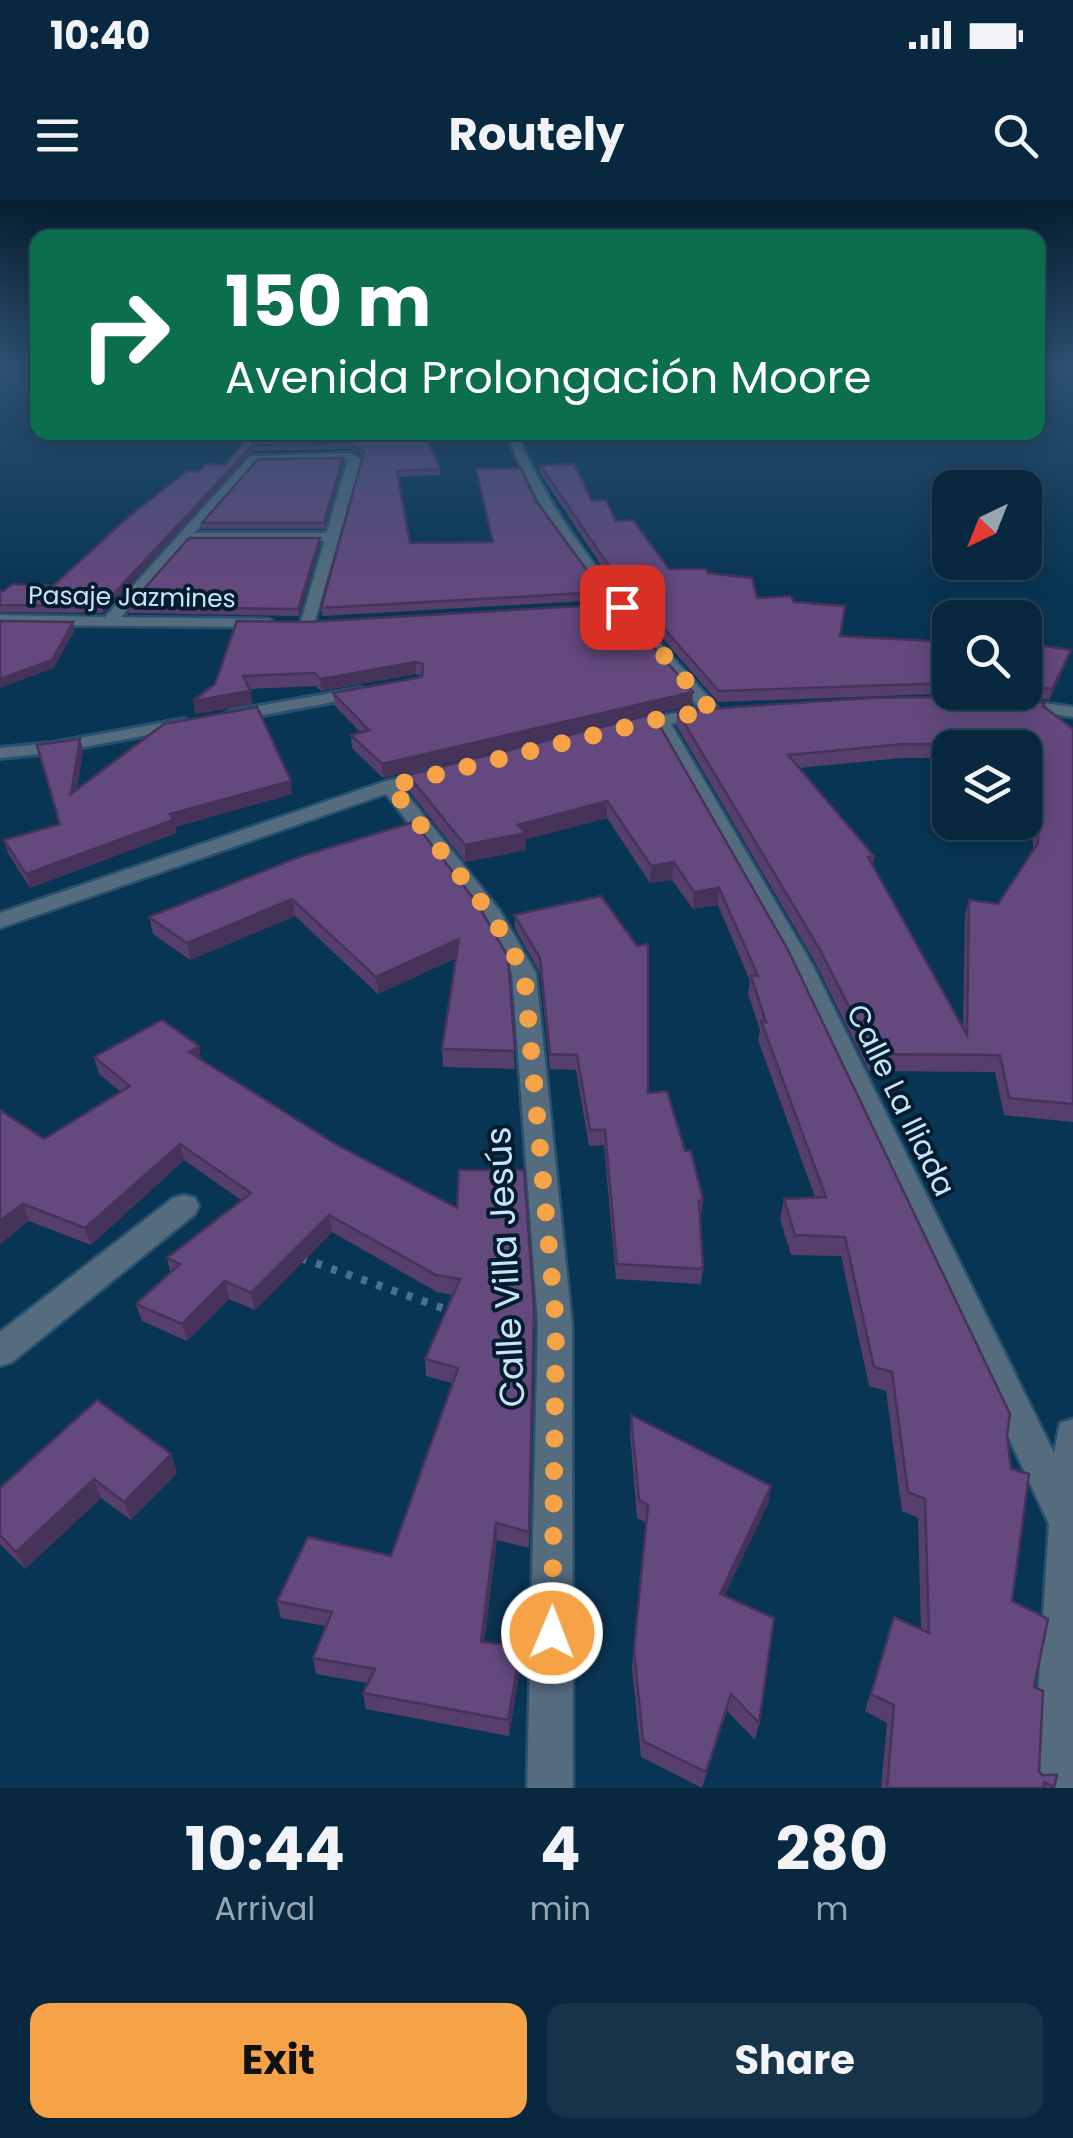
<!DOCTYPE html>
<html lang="en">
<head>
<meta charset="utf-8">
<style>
  body { margin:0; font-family:Poppins,sans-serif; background:#15344a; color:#f1f3f6; height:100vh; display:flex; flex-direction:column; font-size:38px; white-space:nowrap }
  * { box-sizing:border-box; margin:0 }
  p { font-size:32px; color:#98a6b0 }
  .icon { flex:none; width:55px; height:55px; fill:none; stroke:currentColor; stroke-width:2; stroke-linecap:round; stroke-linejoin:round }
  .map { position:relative; height:1588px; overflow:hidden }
  .details { display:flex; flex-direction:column; background:#07283f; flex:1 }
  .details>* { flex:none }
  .banner { position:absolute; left:30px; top:30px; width:1015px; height:210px; border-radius:20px; box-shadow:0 5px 25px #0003,0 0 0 2px #284459; background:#0b6e4f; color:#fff; overflow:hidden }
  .needle { width:65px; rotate:223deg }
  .controls { position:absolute; left:932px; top:270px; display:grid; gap:20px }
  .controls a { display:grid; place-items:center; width:110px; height:110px; border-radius:20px; background:#07283f; box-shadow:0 5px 25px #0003,0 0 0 2px #284459; font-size:50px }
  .pin { position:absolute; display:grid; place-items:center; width:85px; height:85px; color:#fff; margin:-42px; border-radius:20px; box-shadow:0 5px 15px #0006 }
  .me { position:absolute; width:110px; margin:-55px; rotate:1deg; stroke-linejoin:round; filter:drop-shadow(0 0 8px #0008) }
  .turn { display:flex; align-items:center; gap:35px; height:210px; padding:0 30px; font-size:45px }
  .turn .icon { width:130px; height:130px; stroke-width:2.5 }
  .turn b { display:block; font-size:70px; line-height:85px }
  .eta { display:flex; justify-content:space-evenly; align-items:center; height:170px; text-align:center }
  .eta b { font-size:60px; font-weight:700; line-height:70px }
  .action { display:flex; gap:20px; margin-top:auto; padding:20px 30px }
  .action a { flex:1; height:115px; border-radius:20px; background:#f5a346; color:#111; font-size:40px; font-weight:700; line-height:115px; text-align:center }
  .action a+a { background:#15344a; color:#f1f3f6 }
  .status { display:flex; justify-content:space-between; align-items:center; height:70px; padding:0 50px; background:#07283f; direction:ltr }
  .status svg { height:28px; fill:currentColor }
  header { display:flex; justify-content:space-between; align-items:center; height:130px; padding:0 30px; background:#07283f; font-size:45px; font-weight:700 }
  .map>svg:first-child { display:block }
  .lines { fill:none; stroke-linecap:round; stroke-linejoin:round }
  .service-casing { stroke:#28516f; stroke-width:6 }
  .minor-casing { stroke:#28516f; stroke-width:5 }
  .tertiary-casing { stroke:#28516f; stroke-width:5 }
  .path { stroke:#4a708d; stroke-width:8; stroke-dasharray:6 10; stroke-linecap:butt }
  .service { fill:#556b7e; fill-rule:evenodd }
  .minor { fill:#556b7e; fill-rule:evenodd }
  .tertiary { fill:#556b7e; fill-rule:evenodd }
  .wall { fill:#563f6d; fill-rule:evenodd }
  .shaded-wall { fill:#463359 }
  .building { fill:#64497f; stroke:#463359; stroke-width:2.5; fill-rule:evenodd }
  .route { stroke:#f5a346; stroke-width:18; stroke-dasharray:0 32.4 }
  .labels { text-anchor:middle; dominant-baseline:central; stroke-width:8; stroke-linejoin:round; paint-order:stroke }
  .far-street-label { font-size:25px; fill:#c8e3fc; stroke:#051c2d }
  .street-label { font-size:30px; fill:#c8e3fc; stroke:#051c2d }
  .near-street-label { font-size:35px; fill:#c8e3fc; stroke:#051c2d }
</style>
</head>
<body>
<div class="status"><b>10:40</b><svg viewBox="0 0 49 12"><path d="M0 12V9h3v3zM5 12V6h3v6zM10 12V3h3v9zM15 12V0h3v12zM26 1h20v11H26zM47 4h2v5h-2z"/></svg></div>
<header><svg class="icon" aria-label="menu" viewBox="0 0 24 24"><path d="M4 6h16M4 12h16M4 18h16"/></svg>Routely<svg class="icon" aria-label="search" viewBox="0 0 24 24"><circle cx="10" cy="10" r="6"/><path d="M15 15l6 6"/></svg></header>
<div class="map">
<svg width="1073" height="1588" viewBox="0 0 1073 1588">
  <rect width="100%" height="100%" fill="#093554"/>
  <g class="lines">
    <!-- service casing -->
    <g class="service-casing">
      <g id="service">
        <path d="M184,333h149l6,4 -6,4 -153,-1v-6z"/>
        <path d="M361,488l8,5 -3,3 -136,25 -8,-5 8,-5z"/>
        <path d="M184,519l8,5 -2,3 -138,26 -52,5v-10l52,-5z"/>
      </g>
    </g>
    <!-- minor casing -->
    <g class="minor-casing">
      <g id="minor">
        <path d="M506,232h10c44,107 126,190 201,275v8h-12c-75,-88 -157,-173 -199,-283z"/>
        <path d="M350,253l11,6 -48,169 -13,-3 48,-166 -91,2 -136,156 147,2 5,2v6l-273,-2v-10l105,2 145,-161z"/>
        <path d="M659,514l9,5 145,247 241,487 6,-30 13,-4v369h-41l17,-264 -260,-558 -139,-247z"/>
        <path d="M390,580l7,2 103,129 36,62 36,351 1,464h-46l11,-464 -26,-351 -31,-55 -101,-132z"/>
        <path d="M184,995l11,3 4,8 -4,8 -183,148 -12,4v-34l173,-134z"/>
      </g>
    </g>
    <!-- tertiary casing -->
    <g class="tertiary-casing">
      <g id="tertiary">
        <path d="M1014,499l59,8v10l-65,-9v-8z"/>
        <path d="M709,506l6,1v8l-89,18 -9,-5 9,-5z"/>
        <path d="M441,567l7,2v8l-51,13 -397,138v-15l383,-131z"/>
      </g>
    </g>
    <!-- path -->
    <path class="path" d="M301,1058l153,54"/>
    <!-- service -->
    <use href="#service" class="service"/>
    <!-- minor -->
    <use href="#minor" class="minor"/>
    <!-- tertiary -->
    <use href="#tertiary" class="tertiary"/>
  </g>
  <!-- wall -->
  <g class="wall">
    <path d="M251,232h174l15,37v6l-42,2 12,66 82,-1 -16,-73 60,32 67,91v8l-281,16 -1,-8 42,-152 -13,-7 -96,2 -151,162 -103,-1v-21l53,-5 145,-114 27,-7z"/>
    <path d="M343,258l1,6 -19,65h-123v-6z"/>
    <path d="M540,265l52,36 77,68 39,4 49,25 37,4 46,34 110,6v50h39l-271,10 -110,-126 -68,-103z"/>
    <path d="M320,345l-21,71 -170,-3 -1,-6z"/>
    <path d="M237,421l455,84 -39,9 354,721 5,166 22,86 5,84 3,4h15l-3,13h-173l6,-65 -22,-12 29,-94 27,13 -3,-112 -16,-7 -16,-120 -17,-5 -28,-130 -50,-1 -11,-36 4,-20 31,-2 -57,-157 2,-10 -12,-36 2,-13 -32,-76 -25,4 -21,-29 -22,3 -43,-65 -81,21v11l-61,12 -56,-71 -1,-16 230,-57 -255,60 -31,-30 -1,-13 9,-3 -25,-26 -2,-13 89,-17 -6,-2 -95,17 -5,-5 -67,3 3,15 -57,10 20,-30z"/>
    <path d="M1025,443l43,17 -19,40 -51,-8h27z"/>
    <path d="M1044,507l29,22v393l-69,-7 -9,-43 -126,-1 -53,-107 -140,-239 1,-14zM950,548h75v56l8,1v44l-35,55 -29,-4 -4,15 -2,112 -90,-162 1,-9 -75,-88 102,-10h49z"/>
    <path d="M80,539l3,12 -6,39 215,4 -117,33 1,6 -146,55 -22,-35 -4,-13 56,-16z"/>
    <path d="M299,657l209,100 7,112 -72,-2 -1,-18 14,-91 -78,36 -83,-78 -105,44 -37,-26 -4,-17z"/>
    <path d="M514,715l134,178 37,58 18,49 -2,16h-1l3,53 -2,15 -85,-5 -12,-134 -15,1 -13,-76 -26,-1 -10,-96 -25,-44z"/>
    <path d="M94,857l108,3 332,247 -5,241 -32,-8 -13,102 37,20 -12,74 -143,-27 -3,-16 5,-10 -52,-9 -3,-16 13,-32 -45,-8 -4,-17 114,-45 61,-173 -26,-7 -1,-17 28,-64 -16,-3 -105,-60 -77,78 -26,-11 -42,42 -45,-20 -6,-17 34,-32 -3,-14 74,-58 -57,-40 -93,85 -62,-24 -29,23v-134l44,29 77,-47 -22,-18z"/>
    <path d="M631,1215l140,71 -3,18 -44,92 35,127 -4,17 -28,-29 -25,77 -61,-31 -9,-90 14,-144 -9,-5 -7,-85z"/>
    <path d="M171,1254l6,19 -46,47 -30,-22 -76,71 -25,-25v-56z"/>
  </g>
  <!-- shaded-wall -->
  <g class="shaded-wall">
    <path d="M253,245l1,6 -151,162 -1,-7z"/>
    <path d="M343,258l1,6 -19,65 -1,-6z"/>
    <path d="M320,338v7l-21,71 -1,-7z"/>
    <path d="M73,422l2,8 -21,38 -54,20v-9z"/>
    <path d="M1071,450l-3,10 -19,40 3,-11z"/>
    <path d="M416,462v12l-95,17 -1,-12z"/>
    <path d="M250,491l2,13 -57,10 -2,-13z"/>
    <path d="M693,492l-1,13 -309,73 -1,-14z"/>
    <path d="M80,539l3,12 -9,56 -3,-13z"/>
    <path d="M291,581l1,13 -117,33 1,6 -146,55 -4,-14 144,-60z"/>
    <path d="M607,601v17l-81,21v11l-61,12v-17l53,-20z"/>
    <path d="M674,662l-2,18 -22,3 1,-17z"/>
    <path d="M719,688l-1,17 -25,4 1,-17z"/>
    <path d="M292,699l3,17 -105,44 -3,-17z"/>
    <path d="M459,739v17l-81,38 -2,-17z"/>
    <path d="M199,846l3,17 -13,-11z"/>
    <path d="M180,944l4,16 -93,85 -6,-17z"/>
    <path d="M23,1004l6,17 -29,23v-23z"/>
    <path d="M329,1015l3,17 -77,78 -4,-17z"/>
    <path d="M225,1081l4,18 -42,42 -5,-17z"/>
    <path d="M171,1254l6,19 -46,47 -7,-18z"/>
    <path d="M94,1279l7,19 -76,71 -9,-17z"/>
    <path d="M771,1286l-3,18 -51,107 3,-17z"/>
    <path d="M496,1323l1,17 -15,118 -1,-16z"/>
    <path d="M521,1446v16l-12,74 -1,-16z"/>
    <path d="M731,1494l-4,17 -25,77 4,-16z"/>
  </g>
  <!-- building -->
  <g class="building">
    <path d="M251,232h174l15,37 -43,2 13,72 83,-1 -17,-73 45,-1 15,33 67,91 -282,16 43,-156 -15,-9 -96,2 -151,161 -102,-1v-14h4l8,-7 41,2 74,-68 60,-47 11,1 8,-8 19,1z"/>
    <path d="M343,258l-19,65h-122l56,-64z"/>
    <path d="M574,264l18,37 14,-1 10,21 17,-1 36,49h37l2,4 44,5 5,20 33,-2 4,6 51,4 -5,30 110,6v41l-231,8 -110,-125 -69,-101z"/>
    <path d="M189,338h131l-22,71 -170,-2z"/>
    <path d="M616,404l77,88 -311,72 -31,-29 18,-5 -36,-37 89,-16 1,-13 -7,-2 -96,17 -5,-6 -72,3 7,15 -57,10 22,-17 22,-63 70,1z"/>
    <path d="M0,421l73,1 -21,38 -52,19z"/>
    <path d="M1025,443l46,7 -19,39 -27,-4z"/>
    <path d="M999,496l46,7 -2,3 30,23v375l-64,-6 -9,-43 -127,-1 -54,-106 -142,-237 193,-13zM904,544h76l2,4h43v41l13,2v52l-40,61 -29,-4 -2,135 -99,-178 6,-1 -86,-101z"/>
    <path d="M257,507l34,74 -121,33 3,6 -147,54 -22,-34 56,-16 -23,-79 43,-6 -9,55 93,-70z"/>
    <path d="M653,514l135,236 222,464 -3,21 4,34 18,5 -17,127 36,18 -14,68 9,4 -4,80 3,4h15l-3,12 -10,-5v6h-157l7,-83 -23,-11 23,-77 35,16 -4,-134 -17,-7 -16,-120 -18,-5 -29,-130 -50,-2 -11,-36 42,-2 -65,-176 5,1 -15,-46h7l-39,-88 -25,4 -20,-30 -23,4 -44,-65 -89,24 8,8 -61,12 -57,-70z"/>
    <path d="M414,622l63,81 31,54 7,94 -73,-2 17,-110 -83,38 -84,-78 -105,44 -38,-26 150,-60z"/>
    <path d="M601,696l36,50 11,-2v149l19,-2 18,60h6l12,49 -4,1 4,68 -86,-5 -12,-134h-15l-13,-75 -27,-1 -10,-96 -26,-43z"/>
    <path d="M162,820l37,26 -10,6 148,93 120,63 2,-38h65l10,137 -5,225 -33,-9 -15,119 40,4 -13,74 -145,-27 12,-24 -62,-11 19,-46 -55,-11 31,-64 83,19 67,-188 -33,-9 35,-80 -24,-4 -107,-60 -78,78 -26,-12 -43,43 -46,-20 44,-40 -13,-6 84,-65 -71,-49 -95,84 -62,-24 -23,17v-111l44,29 86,-53 -36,-29z"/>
    <path d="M97,1200l74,54 -47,48 -30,-23 -78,73 -16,-17v-47z"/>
    <path d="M631,1215l140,71 -51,108 54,24 -15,105 -28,-29 -25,78 -63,-31 -9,-91 14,-145 -9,-5z"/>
  </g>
  <!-- sky -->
  <linearGradient id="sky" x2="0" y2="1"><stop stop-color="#051d2e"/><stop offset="0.43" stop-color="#2c5172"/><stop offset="1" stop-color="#2c5172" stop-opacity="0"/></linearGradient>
  <rect width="1073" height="387" fill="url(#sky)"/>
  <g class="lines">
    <!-- route -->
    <path class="route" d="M552,1433l4,-309 -32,-352 -32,-56 -102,-130 269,-67 53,-8 -90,-104"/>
  </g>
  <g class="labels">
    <!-- far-street labels -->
    <g class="far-street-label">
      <text transform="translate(132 397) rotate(1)">Pasaje Jazmines</text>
    </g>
    <!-- street labels -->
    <g class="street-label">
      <text transform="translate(901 900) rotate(64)">Calle La Iliada</text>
    </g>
    <!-- near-street labels -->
    <g class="near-street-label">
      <text transform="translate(505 1067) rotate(-93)">Calle Villa Jesús</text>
    </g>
  </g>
</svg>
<div class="controls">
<a><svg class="needle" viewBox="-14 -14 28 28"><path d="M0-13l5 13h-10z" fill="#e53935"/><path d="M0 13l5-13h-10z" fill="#98a6b0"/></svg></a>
<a><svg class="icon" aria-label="search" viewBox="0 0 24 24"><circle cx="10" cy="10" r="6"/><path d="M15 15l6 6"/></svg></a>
<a><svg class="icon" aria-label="layers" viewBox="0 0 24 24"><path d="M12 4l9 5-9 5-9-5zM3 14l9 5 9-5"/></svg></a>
</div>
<div class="pin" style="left:622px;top:407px;background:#d93025"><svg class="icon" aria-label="arrive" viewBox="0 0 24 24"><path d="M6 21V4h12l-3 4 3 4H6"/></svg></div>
<svg class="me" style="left:552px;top:1433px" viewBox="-20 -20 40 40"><circle r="17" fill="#f5a346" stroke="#fff" stroke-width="3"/><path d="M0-11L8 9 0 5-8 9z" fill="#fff"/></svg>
<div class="banner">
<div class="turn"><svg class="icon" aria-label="right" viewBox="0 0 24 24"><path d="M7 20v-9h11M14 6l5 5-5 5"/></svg><div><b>150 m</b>Avenida Prolongación Moore</div></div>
</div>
</div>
<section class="details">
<div class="eta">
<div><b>10:44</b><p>Arrival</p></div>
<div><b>4</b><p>min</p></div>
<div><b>280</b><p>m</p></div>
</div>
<div class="action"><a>Exit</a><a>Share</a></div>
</section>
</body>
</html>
